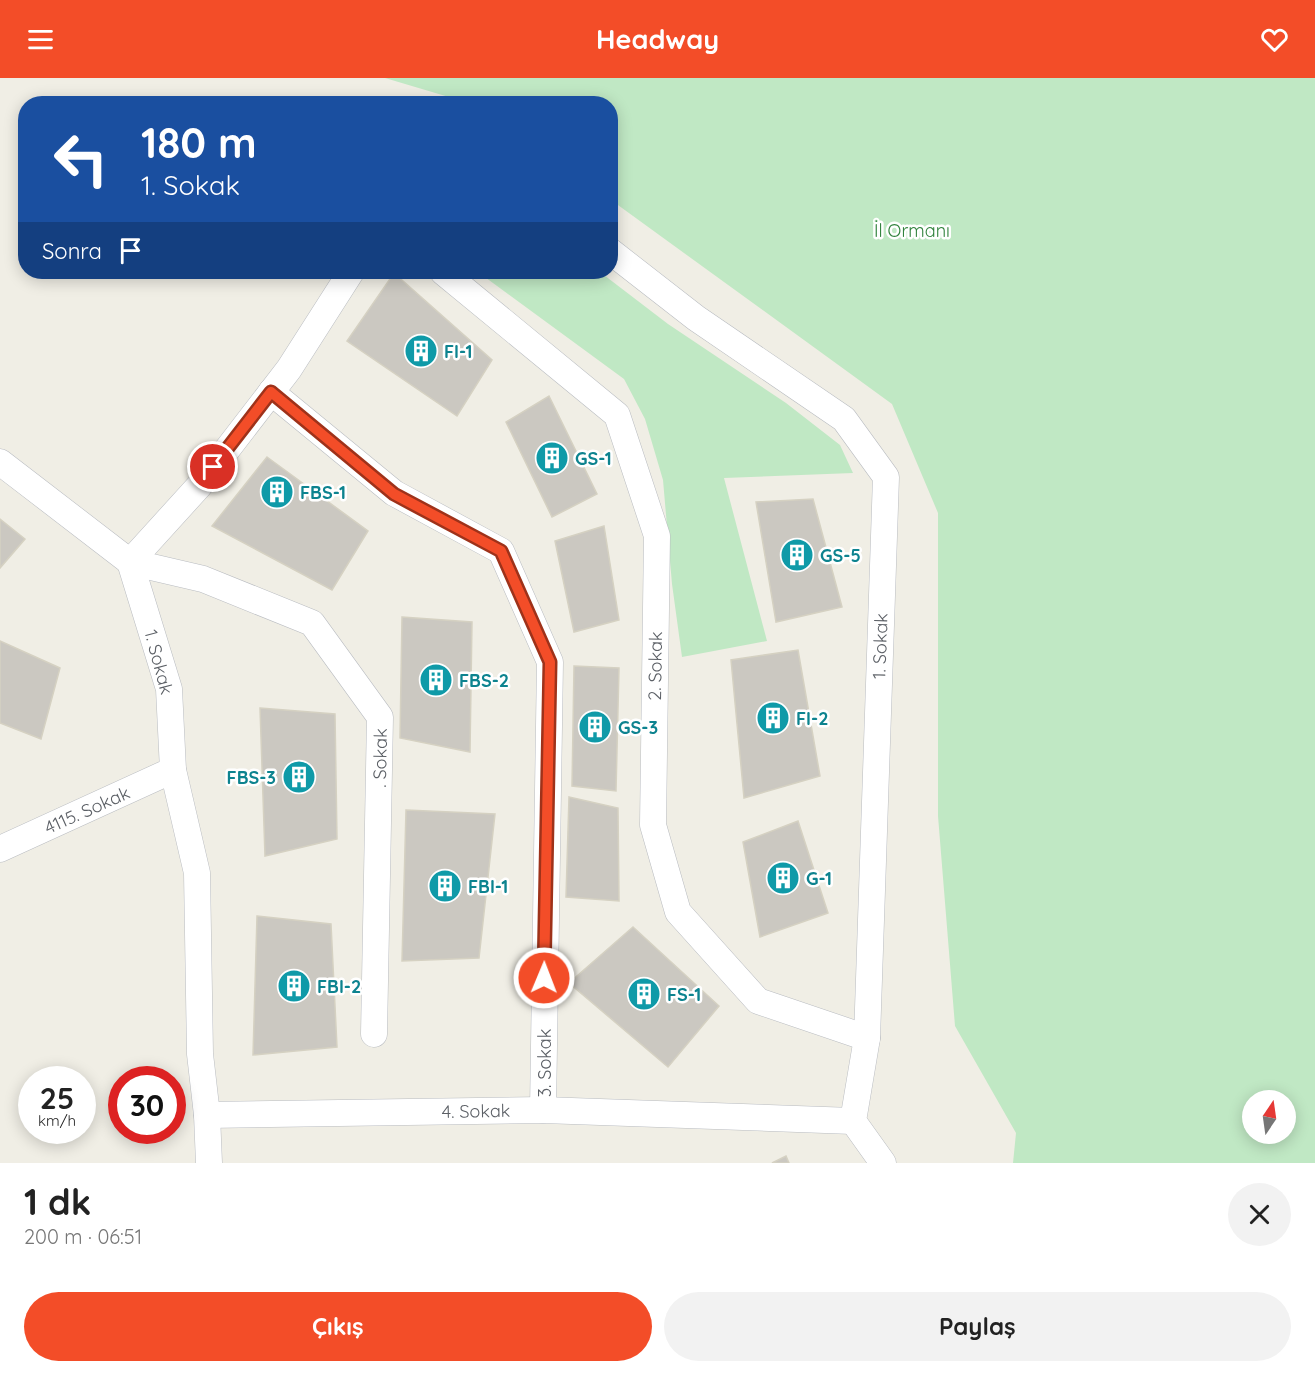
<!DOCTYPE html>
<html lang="tr">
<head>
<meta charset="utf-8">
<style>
  body { margin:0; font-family:Quicksand,sans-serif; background:#f2f2f2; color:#222; height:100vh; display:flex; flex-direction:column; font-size:22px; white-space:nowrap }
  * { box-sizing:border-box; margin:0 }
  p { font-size:20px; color:#767676 }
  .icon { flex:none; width:33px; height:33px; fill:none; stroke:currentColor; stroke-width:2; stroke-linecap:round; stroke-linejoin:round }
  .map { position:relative; height:1085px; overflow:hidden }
  .sheet { display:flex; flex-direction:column; background:#fff; flex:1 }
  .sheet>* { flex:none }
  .top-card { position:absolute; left:18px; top:18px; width:600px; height:183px; border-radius:24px; box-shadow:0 3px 15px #0003; background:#1a4fa0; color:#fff; overflow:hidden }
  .needle { width:39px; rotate:13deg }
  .controls { position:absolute; left:1242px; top:1012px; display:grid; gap:12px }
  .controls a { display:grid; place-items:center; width:54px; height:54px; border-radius:50%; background:#fff; box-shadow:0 3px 15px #0003; font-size:30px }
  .speed { position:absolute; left:18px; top:988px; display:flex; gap:12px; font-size:30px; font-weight:700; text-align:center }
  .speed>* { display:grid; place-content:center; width:78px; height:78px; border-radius:50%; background:#fff; box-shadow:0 3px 15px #0003; line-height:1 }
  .speed small { font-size:15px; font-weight:400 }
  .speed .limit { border:9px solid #d22; background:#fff; color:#111 }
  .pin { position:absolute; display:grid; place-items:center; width:51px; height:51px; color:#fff; margin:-26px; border:3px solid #fff; border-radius:50%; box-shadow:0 2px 6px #0007 }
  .me { position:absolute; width:66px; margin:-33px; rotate:1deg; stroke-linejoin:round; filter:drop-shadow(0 0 4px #0008) }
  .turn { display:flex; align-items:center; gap:21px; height:126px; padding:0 24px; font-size:27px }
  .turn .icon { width:78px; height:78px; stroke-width:2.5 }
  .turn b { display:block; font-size:42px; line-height:51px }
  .then { display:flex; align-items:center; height:57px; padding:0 24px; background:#0003; gap:12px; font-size:22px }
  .round { display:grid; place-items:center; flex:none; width:63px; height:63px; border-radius:32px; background:#f2f2f2 }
  .head { display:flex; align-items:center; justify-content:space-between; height:102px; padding:0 24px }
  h1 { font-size:36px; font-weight:700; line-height:45px }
  .button { display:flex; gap:12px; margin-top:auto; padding:12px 24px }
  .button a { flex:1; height:69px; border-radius:36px; background:#f34d28; color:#fff; font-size:24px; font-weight:700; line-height:69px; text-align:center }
  .button a+a { background:#f2f2f2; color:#222 }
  header { display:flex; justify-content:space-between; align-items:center; height:78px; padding:0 24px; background:#f34d28; color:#fff; font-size:27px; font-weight:700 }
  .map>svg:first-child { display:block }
  .green { fill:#c0e8c4; fill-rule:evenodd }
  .building { fill:#cbc8c1; stroke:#d5d1c2; stroke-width:1.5 }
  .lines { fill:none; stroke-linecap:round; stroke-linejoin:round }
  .minor-casing { stroke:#b9bcc1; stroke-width:27 }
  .minor { stroke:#fff; stroke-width:26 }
  .route-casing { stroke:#9e321a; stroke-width:15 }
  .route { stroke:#f34d28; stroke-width:10 }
  .labels { text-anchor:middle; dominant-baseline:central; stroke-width:5; stroke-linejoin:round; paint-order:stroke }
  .park-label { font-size:18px; fill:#30823c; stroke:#fff }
  .culture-label { font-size:18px; font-weight:bold; fill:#0d838f; stroke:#fff; text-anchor:start }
  .street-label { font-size:18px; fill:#5c6066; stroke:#fff }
</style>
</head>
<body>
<header><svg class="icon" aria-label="menu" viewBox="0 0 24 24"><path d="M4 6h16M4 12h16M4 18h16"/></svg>Headway<svg class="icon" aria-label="heart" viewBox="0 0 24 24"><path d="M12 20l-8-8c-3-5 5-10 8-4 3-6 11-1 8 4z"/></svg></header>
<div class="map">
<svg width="1315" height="1085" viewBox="0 0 1315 1085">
  <rect width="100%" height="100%" fill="#f0eee5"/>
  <!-- green -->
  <g class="green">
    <path d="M385,0h930v1085h-302l3,-30 -61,-107 -17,-210v-303l-46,-109 -281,-204 -1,-96 -141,-1zM1252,1023h34v33h-34z"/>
    <path d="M478,194h122l68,52 118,79 54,42 13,28 -129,5 43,163 -85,16 -10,-73 -9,-104 -18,-61 -21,-40z"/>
  </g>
  <!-- building -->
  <g class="building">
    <path d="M394,195l98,87 -35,56 -110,-75z"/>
    <path d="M549,318l48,98 -45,23 -46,-95z"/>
    <path d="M267,379l101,74 -36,59 -120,-64z"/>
    <path d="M813,421l29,108 -66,15 -20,-120z"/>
    <path d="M0,441l25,20 -25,29z"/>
    <path d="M604,448l15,94 -45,12 -19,-91z"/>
    <path d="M402,539l70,5 -2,130 -70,-14z"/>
    <path d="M0,563l60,27 -19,71 -41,-16z"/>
    <path d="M798,572l22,126 -76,22 -13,-138z"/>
    <path d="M574,588l45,2 -3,123 -44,-5z"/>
    <path d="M260,630l75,6 2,125 -72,17z"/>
    <path d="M569,719l49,11 1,93 -53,-4z"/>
    <path d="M406,732l89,4 -16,144 -77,3z"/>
    <path d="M798,743l30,92 -68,24 -17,-95z"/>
    <path d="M257,838l74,8 6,123 -84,8z"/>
    <path d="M633,849l86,79 -51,61 -99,-84z"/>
    <path d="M786,1078l3,7h-17z"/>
  </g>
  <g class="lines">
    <!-- minor casing -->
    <g class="minor-casing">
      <g id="minor">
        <path d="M610,173l86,67 148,101 42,58 -19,561 -14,83 30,42"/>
        <path d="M443,194l174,143 40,121 -4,289 25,87 80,89 109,37"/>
        <path d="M271,314l123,101 107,58 49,111 -7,448"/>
        <path d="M0,384l130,100 73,17 109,44 68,94 -6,317"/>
        <path d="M0,771l173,-79"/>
        <path d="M207,1037l336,-5 310,11"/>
        <path d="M209,1085l-2,-48 -7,-61 -3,-181 -24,-103 -4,-81 -39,-127 69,-76 90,-117 62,-97"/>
      </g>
    </g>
    <!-- minor -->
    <use href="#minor" class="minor"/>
  </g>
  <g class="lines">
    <!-- route casing -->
    <g class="route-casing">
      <path id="route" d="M213,389l58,-75 123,102 107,57 49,111 -6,316"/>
    </g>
    <!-- route -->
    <use href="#route" class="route"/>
  </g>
  <!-- icons -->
  <defs>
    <g id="building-disc" transform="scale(1.725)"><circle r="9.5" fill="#0f9aa8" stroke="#fff"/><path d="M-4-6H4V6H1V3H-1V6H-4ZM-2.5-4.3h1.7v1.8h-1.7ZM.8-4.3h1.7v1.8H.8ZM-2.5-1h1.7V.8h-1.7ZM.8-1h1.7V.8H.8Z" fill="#fff"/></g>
  </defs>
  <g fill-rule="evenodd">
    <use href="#building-disc" x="421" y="273"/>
    <use href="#building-disc" x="552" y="380"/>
    <use href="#building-disc" x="277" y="414"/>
    <use href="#building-disc" x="797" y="477"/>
    <use href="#building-disc" x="436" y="602"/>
    <use href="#building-disc" x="773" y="640"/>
    <use href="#building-disc" x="595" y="649"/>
    <use href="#building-disc" x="299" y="699"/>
    <use href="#building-disc" x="783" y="800"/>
    <use href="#building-disc" x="445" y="808"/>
    <use href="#building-disc" x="294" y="908"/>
    <use href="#building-disc" x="644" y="916"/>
  </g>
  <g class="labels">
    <!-- park labels -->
    <g class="park-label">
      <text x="912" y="152">İl Ormanı</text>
    </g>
    <!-- culture labels -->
    <g class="culture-label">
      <text x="444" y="273">FI-1</text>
      <text x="575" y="380">GS-1</text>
      <text x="300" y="414">FBS-1</text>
      <text x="820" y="477">GS-5</text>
      <text x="459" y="602">FBS-2</text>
      <text x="796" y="640">FI-2</text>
      <text x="618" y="649">GS-3</text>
      <text x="276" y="699" text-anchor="end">FBS-3</text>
      <text x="806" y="800">G-1</text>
      <text x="468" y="808">FBI-1</text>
      <text x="317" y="908">FBI-2</text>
      <text x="667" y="916">FS-1</text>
    </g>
    <!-- street labels -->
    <g class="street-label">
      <text transform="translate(880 568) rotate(-88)">1. Sokak</text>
      <text transform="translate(159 584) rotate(75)">1. Sokak</text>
      <text transform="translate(655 588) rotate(-89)">2. Sokak</text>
      <text transform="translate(380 680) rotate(-89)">. Sokak</text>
      <text transform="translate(87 732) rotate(-24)">4115. Sokak</text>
      <text transform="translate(544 985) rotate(-90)">3. Sokak</text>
      <text transform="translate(476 1033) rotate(-1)">4. Sokak</text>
    </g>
  </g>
</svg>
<div class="controls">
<a><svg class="needle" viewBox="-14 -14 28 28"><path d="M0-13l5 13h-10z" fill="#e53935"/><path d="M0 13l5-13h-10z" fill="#767676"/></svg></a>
</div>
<div class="speed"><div>25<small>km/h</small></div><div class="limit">30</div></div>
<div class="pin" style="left:213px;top:389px;background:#d93025"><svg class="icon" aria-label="arrive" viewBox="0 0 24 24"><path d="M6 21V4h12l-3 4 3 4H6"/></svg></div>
<svg class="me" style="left:544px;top:900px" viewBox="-20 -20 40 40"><circle r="17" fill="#f34d28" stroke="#fff" stroke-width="3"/><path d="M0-11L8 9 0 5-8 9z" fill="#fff"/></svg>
<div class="top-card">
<div class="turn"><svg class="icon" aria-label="left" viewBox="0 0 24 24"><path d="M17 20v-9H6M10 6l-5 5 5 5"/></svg><div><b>180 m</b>1. Sokak</div></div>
<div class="then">Sonra<svg class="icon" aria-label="arrive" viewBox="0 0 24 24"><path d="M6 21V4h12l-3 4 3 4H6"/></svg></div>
</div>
</div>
<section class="sheet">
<div class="head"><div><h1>1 dk</h1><p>200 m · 06:51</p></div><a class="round"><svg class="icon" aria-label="close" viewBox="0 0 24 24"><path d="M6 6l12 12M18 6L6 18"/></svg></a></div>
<div class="button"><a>Çıkış</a><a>Paylaş</a></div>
</section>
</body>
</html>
